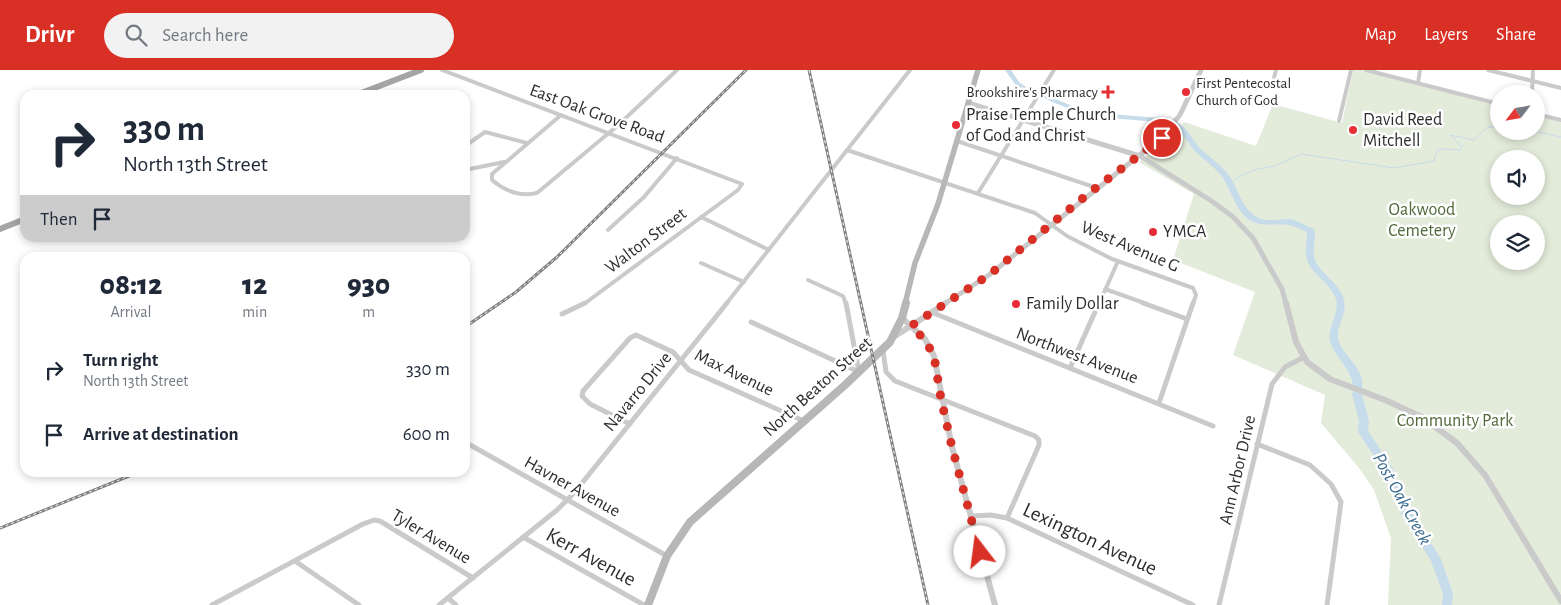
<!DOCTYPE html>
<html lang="en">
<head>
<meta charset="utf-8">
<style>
  body { margin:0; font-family:"Alegreya Sans",sans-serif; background:#f2f2f3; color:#1f2937; height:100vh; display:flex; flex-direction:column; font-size:19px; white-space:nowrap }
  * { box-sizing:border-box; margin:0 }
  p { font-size:16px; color:#747a83 }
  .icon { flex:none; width:28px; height:28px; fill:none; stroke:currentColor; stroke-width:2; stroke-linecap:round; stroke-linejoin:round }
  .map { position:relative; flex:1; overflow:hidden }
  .details { position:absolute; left:20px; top:182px; width:450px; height:225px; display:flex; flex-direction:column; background:#fff; border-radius:15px; box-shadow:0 2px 8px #0003 }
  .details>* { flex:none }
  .guide { position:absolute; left:20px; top:20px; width:450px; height:152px; border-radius:15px; box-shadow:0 2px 8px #0003; background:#fff; color:#1f2937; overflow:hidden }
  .needle { width:32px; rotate:239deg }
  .fabs { position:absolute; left:1490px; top:15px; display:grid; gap:10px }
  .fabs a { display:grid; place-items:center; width:55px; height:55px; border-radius:50%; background:#fff; box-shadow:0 2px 8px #0003; font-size:25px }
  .pin { position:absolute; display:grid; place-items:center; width:42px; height:42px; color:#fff; margin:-21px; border:2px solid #fff; border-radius:50%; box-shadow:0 1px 5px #0007 }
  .me { position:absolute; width:55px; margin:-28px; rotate:345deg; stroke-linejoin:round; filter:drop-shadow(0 0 4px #0008) }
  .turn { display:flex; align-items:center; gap:18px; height:105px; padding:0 20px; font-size:22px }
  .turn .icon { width:65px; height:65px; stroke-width:2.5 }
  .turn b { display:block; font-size:35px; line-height:42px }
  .then { display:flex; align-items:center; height:48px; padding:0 20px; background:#0003; gap:10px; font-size:19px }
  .eta { display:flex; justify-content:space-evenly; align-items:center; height:85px; text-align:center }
  .eta b { font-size:30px; font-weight:800; line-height:35px }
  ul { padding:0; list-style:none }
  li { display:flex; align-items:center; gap:15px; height:65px; padding:0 20px }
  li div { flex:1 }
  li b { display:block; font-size:19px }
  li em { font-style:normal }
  header { display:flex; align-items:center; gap:30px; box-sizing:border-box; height:70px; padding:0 25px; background:#d93025; color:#fff }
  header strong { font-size:24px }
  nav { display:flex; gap:28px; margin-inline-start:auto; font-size:18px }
  .search { width:350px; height:45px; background:#f2f2f3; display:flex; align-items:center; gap:12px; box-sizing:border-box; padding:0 18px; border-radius:28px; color:#747a83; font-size:19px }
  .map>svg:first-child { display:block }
  .green { fill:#e3ebda; fill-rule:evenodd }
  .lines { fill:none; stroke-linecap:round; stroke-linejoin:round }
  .stream { stroke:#c6dceb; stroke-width:1 }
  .river { fill:#c6dceb; fill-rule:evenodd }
  .minor-far1 { stroke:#cacaca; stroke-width:4 }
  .minor { stroke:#cacaca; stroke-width:5 }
  .tertiary-far1 { stroke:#cacaca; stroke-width:5 }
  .tertiary { stroke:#cacaca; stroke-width:6 }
  .secondary-far1 { stroke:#b7b7b7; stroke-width:5.5 }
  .secondary { stroke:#b7b7b7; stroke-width:8 }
  .primary { stroke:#a5a5a5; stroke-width:6 }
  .rail-casing { stroke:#828282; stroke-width:3 }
  .rail { stroke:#fff; stroke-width:1; stroke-dasharray:3; stroke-linecap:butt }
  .route { stroke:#d93025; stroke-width:9; stroke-dasharray:0 16.2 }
  .poi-dot { fill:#e72d35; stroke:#fff; stroke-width:2 }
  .labels { text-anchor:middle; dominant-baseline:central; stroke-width:5; stroke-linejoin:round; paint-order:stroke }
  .far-poi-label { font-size:15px; fill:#2d2d2d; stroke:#fff; text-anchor:start }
  .street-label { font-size:18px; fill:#2d2d2d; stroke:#fff }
  .poi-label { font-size:18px; fill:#2d2d2d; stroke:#fff; text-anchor:start }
  .park-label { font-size:18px; fill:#4f693a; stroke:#fff }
  .water-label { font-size:19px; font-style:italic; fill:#3b6c90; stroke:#fff }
  .near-street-label { font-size:21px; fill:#2d2d2d; stroke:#fff }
</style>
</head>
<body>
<header>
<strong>Drivr</strong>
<div class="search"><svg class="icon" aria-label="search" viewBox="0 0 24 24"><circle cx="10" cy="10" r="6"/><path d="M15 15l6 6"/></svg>Search here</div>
<nav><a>Map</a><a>Layers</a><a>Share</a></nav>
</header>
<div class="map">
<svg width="1561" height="535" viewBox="0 0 1561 535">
  <rect width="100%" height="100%" fill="#fff"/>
  <!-- green -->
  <path class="green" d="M1353,0h8l138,36v25h37v-15l25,6v483h-173l3,-67 -17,-48 -15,-22 -38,-45 4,-28 -92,-40 22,-63 -82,-32 21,-66 -55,-32 37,-30 8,-10 72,24 17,-42 69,19zM1499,89h37v37h-37zM1499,154h37v37h-37z"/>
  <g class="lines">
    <!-- stream -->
    <g class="stream">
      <path d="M1534,61l27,6"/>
      <path d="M1229,115l11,-9 17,-7 18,-3 26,-12 93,14 40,-7 3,-10 5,-2 18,1 2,-3 -12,-12 24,5 14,-13 11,1"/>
    </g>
    <!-- river -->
    <path class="river" d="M1005,0h6l8,12 7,5 61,25 83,7c18,6 20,19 32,31 9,9 21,16 28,27 8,13 12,30 25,39 10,7 22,3 34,3 8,1 17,7 25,10 3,10 -3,21 1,31 6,15 25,23 29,40 4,15 -10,28 -5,42 6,16 29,29 22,48l-3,1 4,3 7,27 -1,10 24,36 18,42 31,50 12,35 -1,11h-10l1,-11 -12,-33 -29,-46 -17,-43 -27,-40 1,-11 -7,-27 2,-3 3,-1 -4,-3c-1,-18 -16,-27 -22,-43 -6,-15 9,-29 5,-45 -5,-17 -28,-25 -30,-44 -1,-7 1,-15 1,-23 -5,-2 -12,-6 -18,-7 -13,-3 -27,4 -41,-6 -12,-9 -16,-26 -24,-39 -6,-11 -18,-18 -27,-27 -11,-11 -14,-23 -28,-30l-83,-7 -64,-27 -7,-5z"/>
    <!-- minor-far1 -->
    <g class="minor-far1">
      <path d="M442,0l300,114 -4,6 -154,114"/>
      <path d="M1366,0l133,34"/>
      <path d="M1488,0l73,18"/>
      <path d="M1274,8l2,-8"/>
      <path d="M1418,13l2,-13"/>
      <path d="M1532,24l1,-24"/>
      <path d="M1031,38l3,9 9,8"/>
      <path d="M1536,44l25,6"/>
      <path d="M561,45l-69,59v6c13,11 28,17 45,13l79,-66 61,-57"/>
      <path d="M1339,51l12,-51"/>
      <path d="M957,71l140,47"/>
      <path d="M465,76l20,-14 42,11"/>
      <path d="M847,80l188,63 32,23 45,23 81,29 3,7 -3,9"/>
      <path d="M465,100l39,-8"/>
      <path d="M978,123l76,-123"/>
      <path d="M701,147l68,33"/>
      <path d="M608,160l36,-33 33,-39"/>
      <path d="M701,193l43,19"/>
      <path d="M808,210l35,16 3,8"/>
      <path d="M1105,219l42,15"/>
      <path d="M726,234l184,-234"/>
      <path d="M1099,234l19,-43"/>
    </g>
    <!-- minor -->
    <g class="minor">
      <path d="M846,233l13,69"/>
      <path d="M1143,233l44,16"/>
      <path d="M931,242l282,114"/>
      <path d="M562,244l23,-11"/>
      <path d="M751,252l108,50"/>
      <path d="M883,280l3,22 9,9 140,55 4,4v5l-32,73"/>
      <path d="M1070,298l29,-65"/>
      <path d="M1159,333l34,-100"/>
      <path d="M630,354l-40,-20 -8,-8 1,-5 47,-53 6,-3 37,17 16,18 115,51"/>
      <path d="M465,372l202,114"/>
      <path d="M1257,374l53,21 21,19 10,18 -14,103"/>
      <path d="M971,446l20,-1 16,3 186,87"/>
      <path d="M523,467l121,68"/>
      <path d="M295,491l64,44"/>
      <path d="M448,528l8,7"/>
      <path d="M212,535l151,-81 11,-4 6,1 93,57"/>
      <path d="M439,535l118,-95 17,-17 153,-190"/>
      <path d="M1219,535l53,-221 13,-17 19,-10"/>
    </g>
    <!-- tertiary-far1 -->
    <g class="tertiary-far1">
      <path d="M968,33l172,53 70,44 22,16 21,22 29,51 4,15"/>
      <path d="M944,234l45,-29 172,-137 19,-23 21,-45"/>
    </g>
    <!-- tertiary -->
    <g class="tertiary">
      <path d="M1286,233l10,39 11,20 23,17 55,21 37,17 35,26 28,32 76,126"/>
      <path d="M902,248l23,21 9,17 18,91 43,158"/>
      <path d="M892,268l54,-35"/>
    </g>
    <!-- secondary-far1 -->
    <path class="secondary-far1" d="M905,234l10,-41 23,-59 40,-134"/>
    <!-- secondary -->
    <path class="secondary" d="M648,535l19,-49 23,-34 155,-137 45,-43 12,-24 4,-15"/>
    <!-- primary -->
    <g class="primary">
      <path d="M356,25l65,-25"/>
      <path d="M0,159l25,-10"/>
    </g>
    <!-- rail casing -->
    <g class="rail-casing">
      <g id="rail">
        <path d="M809,0l119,535"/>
        <path d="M465,257l51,-35 41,-35 189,-187"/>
        <path d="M0,458l139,-56"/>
      </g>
    </g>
    <!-- rail -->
    <use href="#rail" class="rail"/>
  </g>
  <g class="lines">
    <!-- route -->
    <path class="route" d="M980,482l-28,-105 -11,-48 -7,-43 -9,-16 -14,-14 78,-51 99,-81 74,-56"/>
  </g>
  <!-- markers -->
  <g class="poi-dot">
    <path d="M1105.5 14.5h5v5h5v5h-5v5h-5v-5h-5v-5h5z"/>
    <circle cx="1186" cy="22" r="5"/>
    <circle cx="956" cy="55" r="5"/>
    <circle cx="1353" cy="60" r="5"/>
    <circle cx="1153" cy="162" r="5"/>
    <circle cx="1016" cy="234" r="5"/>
  </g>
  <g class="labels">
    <!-- far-poi labels -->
    <g class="far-poi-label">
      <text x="1196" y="13">First Pentecostal<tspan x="1196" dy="17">Church of God</tspan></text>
      <text x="1098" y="22" text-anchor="end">Brookshire's Pharmacy</text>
    </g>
    <!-- street labels -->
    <g class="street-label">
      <text transform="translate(597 44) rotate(20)">East Oak Grove Road</text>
      <text transform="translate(646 171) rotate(-37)">Walton Street</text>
      <text transform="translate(1130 177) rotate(23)">West Avenue G</text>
      <text transform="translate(1077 286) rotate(21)">Northwest Avenue</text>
      <text transform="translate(734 303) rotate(26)">Max Avenue</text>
      <text transform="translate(818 317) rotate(-42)">North Beaton Street</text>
      <text transform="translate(638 322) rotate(-51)">Navarro Drive</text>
      <text transform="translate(1238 400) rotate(-77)">Ann Arbor Drive</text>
      <text transform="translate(572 417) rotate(29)">Havner Avenue</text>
      <text transform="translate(431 467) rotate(31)">Tyler Avenue</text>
    </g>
    <!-- poi labels -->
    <g class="poi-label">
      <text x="966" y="45">Praise Temple Church<tspan x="966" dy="21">of God and Christ</tspan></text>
      <text x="1363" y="50">David Reed<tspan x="1363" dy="21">Mitchell</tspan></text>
      <text x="1163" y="162">YMCA</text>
      <text x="1026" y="234">Family Dollar</text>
    </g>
    <!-- park labels -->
    <g class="park-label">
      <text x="1422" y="140">Oakwood<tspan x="1422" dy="21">Cemetery</tspan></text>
      <text x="1455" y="351">Community Park</text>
    </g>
    <!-- water labels -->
    <g class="water-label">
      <text transform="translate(1402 429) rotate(61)">Post Oak Creek</text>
    </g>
    <!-- near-street labels -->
    <g class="near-street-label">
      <text transform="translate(1090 469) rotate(25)">Lexington Avenue</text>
      <text transform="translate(591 487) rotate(29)">Kerr Avenue</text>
    </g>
  </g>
</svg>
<div class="fabs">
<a><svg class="needle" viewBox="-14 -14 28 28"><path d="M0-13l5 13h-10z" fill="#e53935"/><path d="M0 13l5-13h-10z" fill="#747a83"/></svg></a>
<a><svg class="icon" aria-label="sound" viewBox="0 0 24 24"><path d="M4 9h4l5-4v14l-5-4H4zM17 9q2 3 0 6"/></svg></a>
<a><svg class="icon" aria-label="layers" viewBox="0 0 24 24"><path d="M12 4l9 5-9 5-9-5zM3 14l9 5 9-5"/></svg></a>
</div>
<div class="pin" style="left:1162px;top:68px;background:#d93025"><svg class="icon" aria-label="arrive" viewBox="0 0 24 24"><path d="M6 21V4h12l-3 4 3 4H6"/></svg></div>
<svg class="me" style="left:980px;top:482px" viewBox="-20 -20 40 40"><circle r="19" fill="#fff"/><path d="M0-13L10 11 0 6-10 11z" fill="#d93025"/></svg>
<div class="guide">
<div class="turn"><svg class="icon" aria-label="right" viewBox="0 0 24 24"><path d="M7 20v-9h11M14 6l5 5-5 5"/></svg><div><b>330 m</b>North 13th Street</div></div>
<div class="then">Then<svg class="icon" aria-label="arrive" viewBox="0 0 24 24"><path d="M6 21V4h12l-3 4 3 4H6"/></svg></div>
</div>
<section class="details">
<div class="eta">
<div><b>08:12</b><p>Arrival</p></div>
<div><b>12</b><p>min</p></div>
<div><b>930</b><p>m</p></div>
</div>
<ul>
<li><svg class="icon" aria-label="right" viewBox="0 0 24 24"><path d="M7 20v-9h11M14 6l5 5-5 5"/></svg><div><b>Turn right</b><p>North 13th Street</p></div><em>330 m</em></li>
<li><svg class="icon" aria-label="arrive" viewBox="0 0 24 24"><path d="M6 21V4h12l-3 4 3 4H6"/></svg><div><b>Arrive at destination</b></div><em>600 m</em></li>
</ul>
</section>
</div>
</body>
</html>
